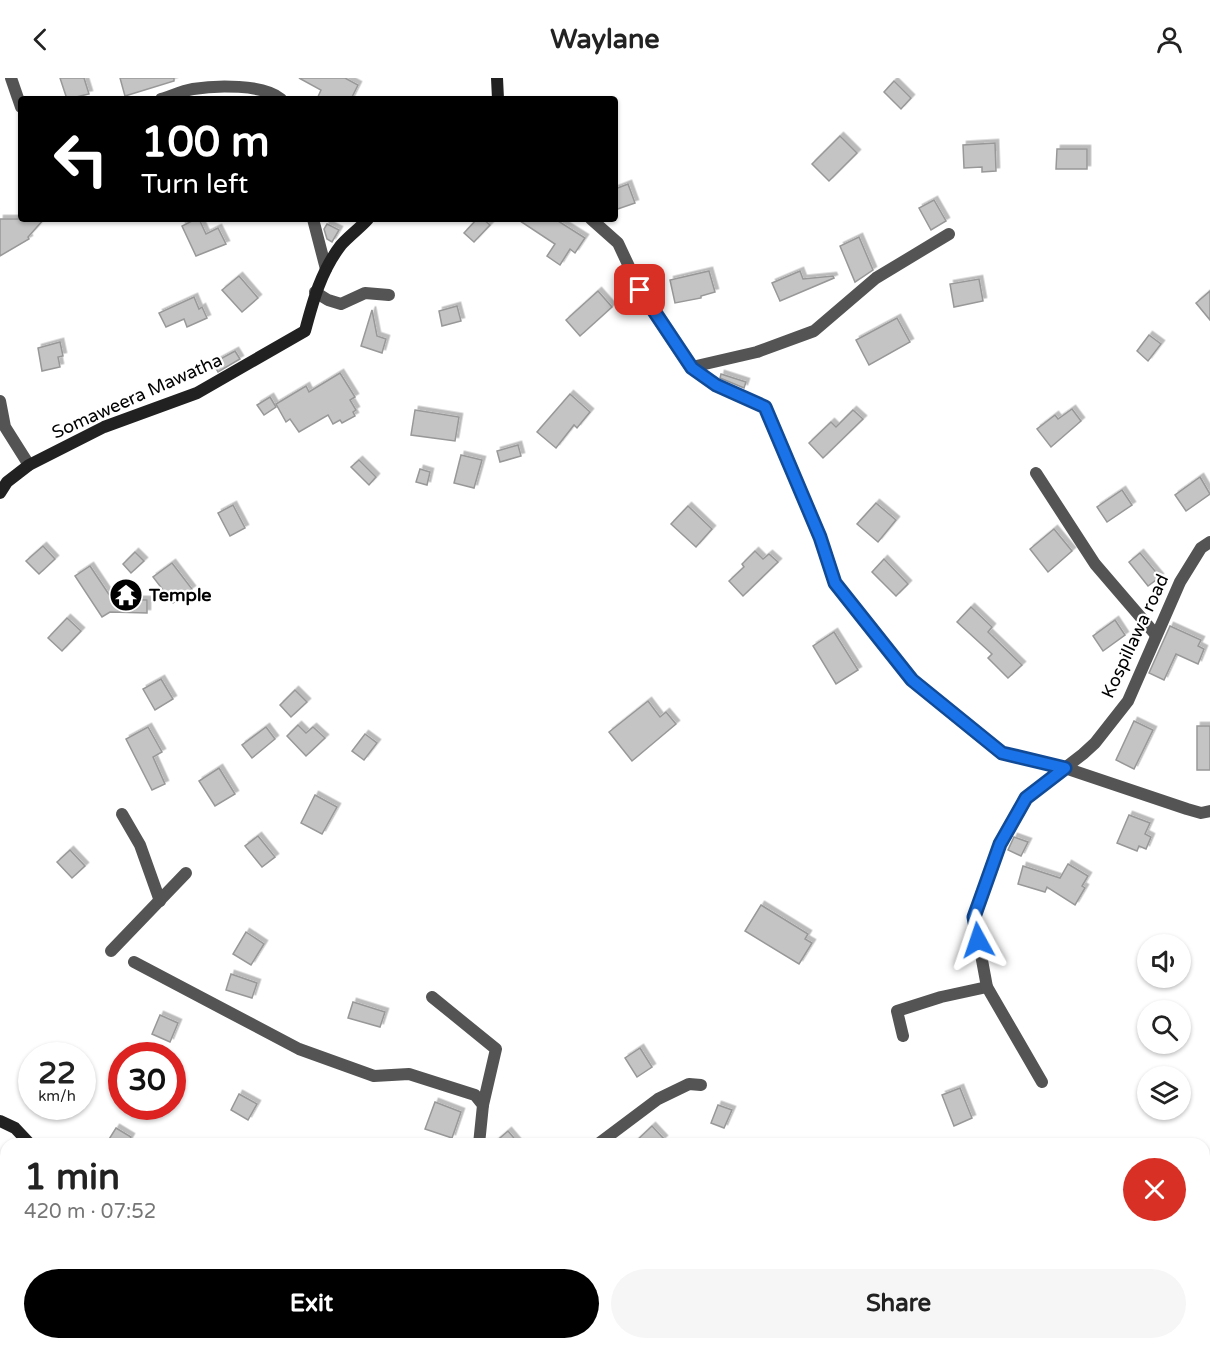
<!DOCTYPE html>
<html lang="en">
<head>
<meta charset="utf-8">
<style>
  body { margin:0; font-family:"Varela Round",sans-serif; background:#f6f6f6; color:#222; height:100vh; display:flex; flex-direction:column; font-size:22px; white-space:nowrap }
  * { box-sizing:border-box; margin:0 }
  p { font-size:20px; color:#767676 }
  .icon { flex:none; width:33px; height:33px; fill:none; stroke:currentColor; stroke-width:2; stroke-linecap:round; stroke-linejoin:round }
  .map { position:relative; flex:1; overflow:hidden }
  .sheet { position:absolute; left:0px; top:1060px; width:1210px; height:212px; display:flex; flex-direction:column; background:#fff; border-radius:18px 18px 0 0; box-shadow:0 2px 4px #0004 }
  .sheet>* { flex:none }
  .banner { position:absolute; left:18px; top:18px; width:600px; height:126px; border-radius:6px; box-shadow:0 2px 4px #0004; background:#000; color:#fff; overflow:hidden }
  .buttons { position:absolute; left:1137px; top:856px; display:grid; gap:12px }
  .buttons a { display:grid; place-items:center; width:54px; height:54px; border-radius:50%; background:#fff; box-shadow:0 2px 4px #0004; font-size:30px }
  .speed { position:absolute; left:18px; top:964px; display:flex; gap:12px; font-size:30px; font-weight:700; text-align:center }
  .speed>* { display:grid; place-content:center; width:78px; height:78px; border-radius:50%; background:#fff; box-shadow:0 2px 4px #0004; line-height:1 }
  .speed small { font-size:15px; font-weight:400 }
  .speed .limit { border:9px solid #d22; background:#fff; color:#111 }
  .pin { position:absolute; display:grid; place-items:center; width:51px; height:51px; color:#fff; margin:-26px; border-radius:12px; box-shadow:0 3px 9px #0006 }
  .me { position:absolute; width:66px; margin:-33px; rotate:355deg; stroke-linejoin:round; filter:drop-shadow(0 0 4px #0008) }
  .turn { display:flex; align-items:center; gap:21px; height:126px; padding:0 24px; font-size:27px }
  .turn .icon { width:78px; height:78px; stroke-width:2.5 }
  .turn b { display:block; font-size:42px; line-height:51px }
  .round { display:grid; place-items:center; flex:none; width:63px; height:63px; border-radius:32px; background:#f6f6f6 }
  .head { display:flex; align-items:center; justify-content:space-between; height:102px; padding:0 24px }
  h1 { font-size:36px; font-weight:700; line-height:45px }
  .button { display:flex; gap:12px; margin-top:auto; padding:12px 24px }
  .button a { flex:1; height:69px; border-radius:36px; background:#000; color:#fff; font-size:24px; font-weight:700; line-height:69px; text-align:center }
  .button a+a { background:#f6f6f6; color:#222 }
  header { display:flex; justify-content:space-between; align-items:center; height:78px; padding:0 24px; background:#fff; font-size:27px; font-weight:700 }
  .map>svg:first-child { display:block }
  .building { fill:#c4c4c4; stroke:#989898; stroke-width:1.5; filter:url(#shadow) }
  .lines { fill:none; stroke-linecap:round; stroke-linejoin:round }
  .street { stroke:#545454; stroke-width:12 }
  .secondary { stroke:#212121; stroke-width:12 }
  .route-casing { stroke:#114b97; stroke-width:15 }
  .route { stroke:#1a73e8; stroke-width:10 }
  .labels { text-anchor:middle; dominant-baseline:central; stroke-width:4.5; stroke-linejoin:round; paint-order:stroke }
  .street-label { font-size:18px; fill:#000; stroke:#fff }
  .poi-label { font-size:18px; font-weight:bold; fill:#000; stroke:#fff; text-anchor:start }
</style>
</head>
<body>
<header><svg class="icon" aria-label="back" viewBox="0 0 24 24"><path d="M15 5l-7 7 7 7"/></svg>Waylane<svg class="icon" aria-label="person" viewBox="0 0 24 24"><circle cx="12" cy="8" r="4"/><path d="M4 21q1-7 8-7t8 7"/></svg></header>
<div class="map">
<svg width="1210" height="1271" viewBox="0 0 1210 1271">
  <defs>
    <filter id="shadow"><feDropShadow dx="3.5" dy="-3.5" stdDeviation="0" flood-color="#0004"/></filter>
  </defs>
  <rect width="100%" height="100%" fill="#fff"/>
  <!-- building -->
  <g class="building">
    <path d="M60,0h24l5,16 -22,5z"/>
    <path d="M120,0h54v3l-49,15z"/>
    <path d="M299,0h46l13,7 -7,14h-34l4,-9z"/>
    <path d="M894,3l17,17 -10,11 -17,-17z"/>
    <path d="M840,58l17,17 -28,28 -17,-17z"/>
    <path d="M995,65l1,28 -14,1v-5l-18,1 -1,-23z"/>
    <path d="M1057,71h30v20h-31z"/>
    <path d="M628,106l7,19 -20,7v-21z"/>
    <path d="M934,122l12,21 -15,9 -12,-22z"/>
    <path d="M0,141h44l-16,18 1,2 -29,17z"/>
    <path d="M196,141h3l7,15 12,-6 8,16 -30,12 -14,-30z"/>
    <path d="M477,141h6l7,6 -16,17 -10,-9z"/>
    <path d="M517,141h38l30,19 -10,15 -5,-4 -10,16 -13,-9 8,-12z"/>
    <path d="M327,146l12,6 -7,12 -5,-3 -3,-10z"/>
    <path d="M859,159l14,33 -18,12 -15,-36z"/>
    <path d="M709,193l6,21 -14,4v2l-26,5 -5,-23z"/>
    <path d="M800,193l3,8 30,-3 1,2 -54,23 -8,-18z"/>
    <path d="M239,198l19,22 -16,14 -20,-22z"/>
    <path d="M979,201l4,22 -29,6 -4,-23z"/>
    <path d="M598,213l14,16 -32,29 -14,-16z"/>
    <path d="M1210,213v29l-14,-17z"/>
    <path d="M194,219l5,12 3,-2 5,11 -20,9 -3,-8 -18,8 -7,-14z"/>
    <path d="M457,228l4,15 -19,5 -3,-15z"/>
    <path d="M372,232l5,26 9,3 -4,14 -21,-7z"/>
    <path d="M897,240l13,24 -41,23 -13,-25z"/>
    <path d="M1149,257l12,9 -13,17 -11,-10z"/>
    <path d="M60,264l3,14 -5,1 2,10 -18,4 -4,-23z"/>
    <path d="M235,273l5,8 -22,13 -5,-9z"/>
    <path d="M340,295l15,24 -5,3 6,10 -3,2 2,4 -13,7 -2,-3 -7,4 -5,-9 -29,17 -9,-13 -4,3 -10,-18 30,-18 3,6z"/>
    <path d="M721,296l25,8 -2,6 -24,-10z"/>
    <path d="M570,316l20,18 -13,16 -3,-3 -18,23 -19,-16z"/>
    <path d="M270,319l6,10 -12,8 -7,-10z"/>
    <path d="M1072,331l9,12 -30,26 -14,-18 18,-14 3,4z"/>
    <path d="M415,332l44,7 -4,24 -44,-6z"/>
    <path d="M853,332l10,9 -40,39 -14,-15 22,-21 5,5z"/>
    <path d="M518,367l3,11 -21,6 -3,-11z"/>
    <path d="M461,377l21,5 -8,28 -20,-5z"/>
    <path d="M359,382l17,17 -7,8 -18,-18z"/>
    <path d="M420,391l10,3 -3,13 -11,-3z"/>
    <path d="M1200,399l10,17 -24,17 -11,-16z"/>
    <path d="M1122,412l10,15 -25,17 -10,-15z"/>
    <path d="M876,425l20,17 -18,22 -21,-18z"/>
    <path d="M233,427l12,23 -15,8 -12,-23z"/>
    <path d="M688,428l24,23 -16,18 -25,-23z"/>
    <path d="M1054,451l18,22 -24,21 -18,-23z"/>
    <path d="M43,468l12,13 -16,15 -13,-13z"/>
    <path d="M755,473l8,8 6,-5 9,8 -35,34 -14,-15 15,-14 -2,-3z"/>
    <path d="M135,474l9,9 -13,12 -8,-9z"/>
    <path d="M1140,475l20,24 -12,9 -19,-24z"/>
    <path d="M884,481l24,25 -12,12 -24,-24z"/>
    <path d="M172,485l20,26 -19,14 -20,-26z"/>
    <path d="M90,488l22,33 35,1v13l-37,-1 -8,5 -27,-41z"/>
    <path d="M971,529l21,20 -4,5 34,33 -14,13 -20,-20 4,-4 -35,-32z"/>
    <path d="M67,540l14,13 -19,20 -14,-13z"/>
    <path d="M1115,542l10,15 -22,16 -10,-15z"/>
    <path d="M1170,548l31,14 -3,6 6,3 -6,15 -22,-10 -12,26 -15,-7z"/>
    <path d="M834,554l24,38 -22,14 -23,-38z"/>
    <path d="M161,601l12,20 -18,11 -12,-21z"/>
    <path d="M295,612l12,12 -16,15 -11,-12z"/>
    <path d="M648,623l12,16 6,-5 10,12 -44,37 -23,-29z"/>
    <path d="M1134,643l19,9 -19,39 -18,-9z"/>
    <path d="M298,647l8,8 7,-6 12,11 -19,18 -19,-20z"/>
    <rect x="1197" y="648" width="13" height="44"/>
    <path d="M148,649l14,25 -9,5 12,27 -13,6 -26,-51z"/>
    <path d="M266,649l9,12 -23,19 -10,-13z"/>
    <path d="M365,656l12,9 -13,17 -12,-9z"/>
    <path d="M219,690l16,26 -20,12 -16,-25z"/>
    <path d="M315,717l22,12 -15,27 -21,-11z"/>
    <path d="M1129,737l21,8 -5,11 6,3 -5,12 -7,-3 -2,5 -20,-8z"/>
    <path d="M258,758l17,21 -13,10 -17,-21z"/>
    <path d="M1014,759l14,5 -7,14 -13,-6z"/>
    <path d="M70,772l15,16 -13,12 -15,-16z"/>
    <path d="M1068,786l20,12 -6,10 3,2 -10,17 -28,-18 -2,5 -27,-8 5,-18 37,12z"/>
    <path d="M761,827l47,29 -3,5 7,4 -13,21 -54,-33z"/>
    <path d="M246,854l18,12 -13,21 -18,-11z"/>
    <path d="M231,896l26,9 -5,15 -26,-8z"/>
    <path d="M353,924l32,10 -5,15 -32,-9z"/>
    <path d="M160,937l18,8 -8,19 -18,-8z"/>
    <path d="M640,970l12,19 -15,10 -12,-19z"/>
    <path d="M960,1010l12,30 -18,8 -12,-31z"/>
    <path d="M239,1016l18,10 -9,16 -17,-10z"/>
    <path d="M435,1024l26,10 -9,26 -27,-9z"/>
    <path d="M718,1027l14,5 -8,18 -13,-5z"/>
    <path d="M652,1048l12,13 -6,5h-25z"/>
    <path d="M116,1050l15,9 -4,7h-21z"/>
    <path d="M508,1053l11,13h-26z"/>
  </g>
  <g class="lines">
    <!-- street -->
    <g class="street">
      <path d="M11,0l10,29"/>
      <path d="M161,21c10,-3 21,-8 32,-10 23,-4 70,-5 88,10"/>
      <path d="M313,141l13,50"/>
      <path d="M591,141l27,24 22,47 52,77 24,18 49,22 55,130 15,46 77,97 90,73 63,15 122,41 14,4 9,-2"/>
      <path d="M315,214l13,8 13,4 24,-11 24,2"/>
      <path d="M692,289l65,-15 57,-21 62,-53 73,-44"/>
      <path d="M0,323l5,26 24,38"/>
      <path d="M1036,395l59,91 61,71"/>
      <path d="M122,736l18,31 20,56"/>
      <path d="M111,873l75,-78"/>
      <path d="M134,884l165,87 75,27 35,-2 66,21 8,10 -4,39"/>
      <path d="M432,919l64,52 -13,56"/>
      <path d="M903,958l-6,-25 44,-14 46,-10"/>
      <path d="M1042,1004l-55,-95 -13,-70 26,-72 26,-47 57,-44 12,-11 33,-42 52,-119 21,-34 9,-6"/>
      <path d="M598,1066l60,-45 31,-15 12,1"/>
      <path d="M0,1119l6,-7"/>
      <path d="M390,1266l5,5"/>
      <path d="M80,1271l6,-5"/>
      <path d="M314,1271l3,-5"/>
      <path d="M1048,1271l1,-5"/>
    </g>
    <!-- secondary -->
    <g class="secondary">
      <path d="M497,0l1,21"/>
      <path d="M0,415l7,-11 22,-17 75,-38 93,-34 108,-62c8,-30 16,-60 36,-86 8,-9 19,-17 27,-26"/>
      <path d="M0,1043l15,7 15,16"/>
      <path d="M531,1266l4,5"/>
    </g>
  </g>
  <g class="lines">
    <!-- route casing -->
    <g class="route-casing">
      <path id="route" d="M640,212l52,78 24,17 49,22 55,130 15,46 77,97 90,73 63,15 -39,30 -26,46 -26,73 4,23"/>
    </g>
    <!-- route -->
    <use href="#route" class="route"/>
  </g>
  <!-- icons -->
  <defs>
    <g id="temple-disc" transform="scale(1.725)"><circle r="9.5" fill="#000" stroke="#fff"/><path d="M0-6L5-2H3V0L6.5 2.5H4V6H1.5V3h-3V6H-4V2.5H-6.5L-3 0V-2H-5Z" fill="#fff"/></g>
  </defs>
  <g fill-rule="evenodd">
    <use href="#temple-disc" x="126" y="517"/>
  </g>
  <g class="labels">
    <!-- street labels -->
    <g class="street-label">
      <text transform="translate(137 318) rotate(-24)">Somaweera Mawatha</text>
      <text transform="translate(1135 558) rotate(-65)">Kospillawa road</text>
    </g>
    <!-- poi labels -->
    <g class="poi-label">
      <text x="149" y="517">Temple</text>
    </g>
  </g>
</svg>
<div class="buttons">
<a><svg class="icon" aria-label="sound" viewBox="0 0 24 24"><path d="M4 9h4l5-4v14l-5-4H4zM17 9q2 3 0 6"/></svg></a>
<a><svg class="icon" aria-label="search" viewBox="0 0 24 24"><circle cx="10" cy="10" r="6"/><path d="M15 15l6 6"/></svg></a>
<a><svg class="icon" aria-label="layers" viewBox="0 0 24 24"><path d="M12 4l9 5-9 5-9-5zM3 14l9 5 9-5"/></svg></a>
</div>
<div class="speed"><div>22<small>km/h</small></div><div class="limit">30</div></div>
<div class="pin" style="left:640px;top:212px;background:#d93025"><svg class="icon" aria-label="arrive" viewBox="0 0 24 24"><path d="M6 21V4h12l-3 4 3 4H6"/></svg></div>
<svg class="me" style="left:978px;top:862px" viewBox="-20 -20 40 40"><path d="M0-17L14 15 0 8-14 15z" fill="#1a73e8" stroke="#fff" stroke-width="4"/></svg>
<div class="banner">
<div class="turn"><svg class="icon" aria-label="left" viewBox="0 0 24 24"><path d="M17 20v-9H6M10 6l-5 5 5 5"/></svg><div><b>100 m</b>Turn left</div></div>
</div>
<section class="sheet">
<div class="head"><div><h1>1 min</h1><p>420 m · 07:52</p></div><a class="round" style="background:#d93025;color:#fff"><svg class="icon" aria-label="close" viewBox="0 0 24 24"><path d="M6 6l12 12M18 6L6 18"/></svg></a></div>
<div class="button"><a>Exit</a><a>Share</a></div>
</section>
</div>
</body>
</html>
